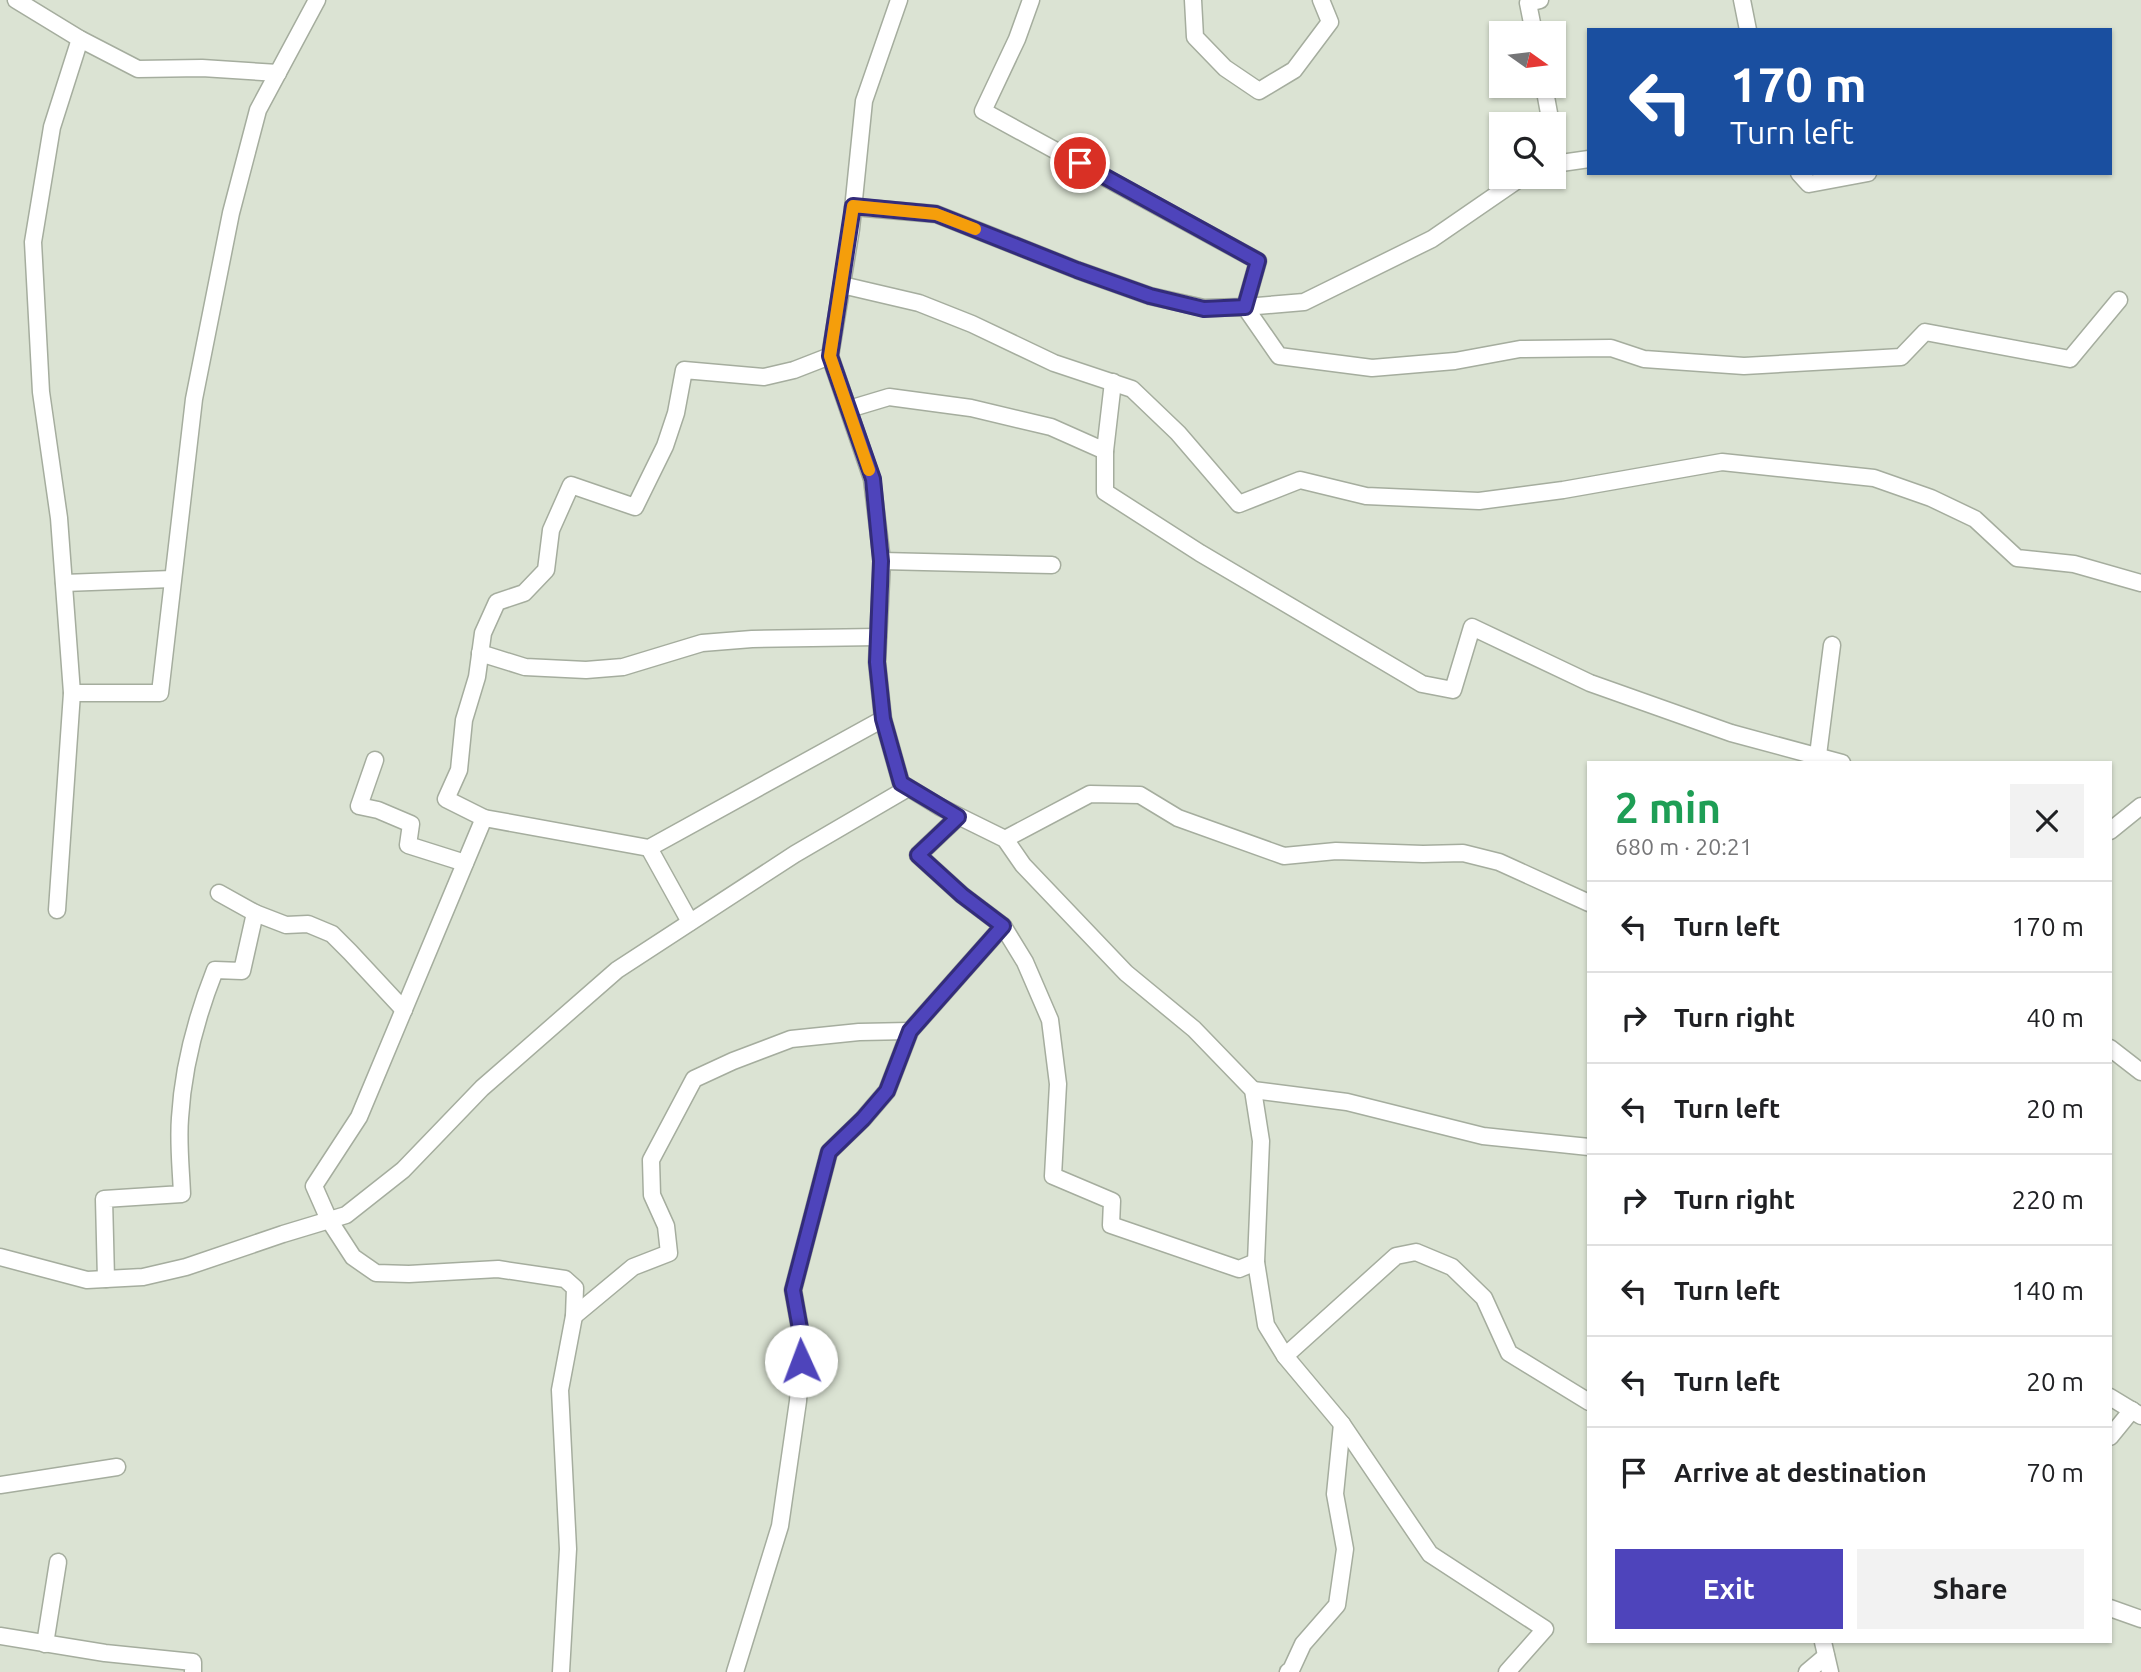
<!DOCTYPE html>
<html lang="en">
<head>
<meta charset="utf-8">
<style>
  body { margin:0; font-family:Ubuntu,sans-serif; background:#f2f2f2; color:#202124; height:100vh; display:flex; flex-direction:column; font-size:26px; white-space:nowrap }
  * { box-sizing:border-box; margin:0 }
  p { font-size:23px; color:#757577 }
  .icon { flex:none; width:38px; height:38px; fill:none; stroke:currentColor; stroke-width:2; stroke-linecap:round; stroke-linejoin:round }
  .map { position:relative; flex:1; overflow:hidden }
  .panel { position:absolute; left:1587px; top:761px; width:525px; height:882px; display:flex; flex-direction:column; background:#fff; border-radius:0px; box-shadow:0 2px 5px #0004 }
  .panel>* { flex:none }
  .guide { position:absolute; left:1587px; top:28px; width:525px; height:147px; border-radius:0px; box-shadow:0 2px 5px #0004; background:#1a4fa0; color:#fff; overflow:hidden }
  .needle { width:46px; rotate:104deg }
  .tools { position:absolute; left:1489px; top:21px; display:grid; gap:14px }
  .tools a { display:grid; place-items:center; width:77px; height:77px; border-radius:0px; background:#fff; box-shadow:0 2px 5px #0004; font-size:35px }
  .pin { position:absolute; display:grid; place-items:center; width:60px; height:60px; color:#fff; margin:-30px; border:4px solid #fff; border-radius:50%; box-shadow:0 2px 7px #0007 }
  .me { position:absolute; width:77px; margin:-38px; rotate:358deg; stroke-linejoin:round; filter:drop-shadow(0 0 5px #0008) }
  .turn { display:flex; align-items:center; gap:24px; height:147px; padding:0 28px; font-size:32px }
  .turn .icon { width:91px; height:91px; stroke-width:2.5 }
  .turn b { display:block; font-size:49px; line-height:60px }
  .round { display:grid; place-items:center; flex:none; width:74px; height:74px; border-radius:0px; background:#f2f2f2 }
  .headline { display:flex; align-items:center; justify-content:space-between; height:119px; padding:0 28px }
  h1 { font-size:42px; font-weight:600; line-height:52px; color:#1e9e55 }
  .button { display:flex; gap:14px; margin-top:auto; padding:14px 28px }
  .button a { flex:1; height:80px; border-radius:0px; background:#4e44bb; color:#fff; font-size:28px; font-weight:600; line-height:80px; text-align:center }
  .button a+a { background:#f2f2f2; color:#202124 }
  ul { padding:0; list-style:none }
  li { display:flex; align-items:center; gap:21px; height:91px; padding:0 28px; border-top:2px solid #e0e0e0 }
  li div { flex:1 }
  li b { display:block; font-size:26px }
  li em { font-style:normal }
  .map>svg:first-child { display:block }
  .lines { fill:none; stroke-linecap:round; stroke-linejoin:round }
  .minor-casing { stroke:#a5ad9e; stroke-width:19 }
  .minor { stroke:#fff; stroke-width:16 }
  .route-casing { stroke:#332c7a; stroke-width:18 }
  .route { stroke:#4e44bb; stroke-width:12 }
  .slow { stroke:#f59e0b; stroke-width:12 }
</style>
</head>
<body>
<div class="map">
<svg width="2141" height="1672" viewBox="0 0 2141 1672">
  <rect width="100%" height="100%" fill="#dbe3d3"/>
  <g class="lines">
    <!-- minor casing -->
    <g class="minor-casing">
      <g id="minor">
        <path d="M16,0l64,39 58,30 64,-1 76,5"/>
        <path d="M899,0l-35,101 -13,128 -21,127 42,123 10,82 -5,101 6,57 18,64 39,24 65,32 18,26 103,108 68,56 59,61 8,51 -5,121 10,63 19,31 111,-100 20,-4 36,15 32,31 25,55 80,49"/>
        <path d="M1031,0l-14,39 -34,72 275,150 -13,46 59,-5 128,-63 90,-62"/>
        <path d="M1193,0l2,37 30,31 34,23 35,-21 36,-48 -9,-22"/>
        <path d="M1742,0l6,30"/>
        <path d="M1534,33l-6,-30 12,-3"/>
        <path d="M1544,86l7,38"/>
        <path d="M1554,141l4,22"/>
        <path d="M1554,164l35,-5"/>
        <path d="M1799,173l10,11 59,-11"/>
        <path d="M853,207l83,7 141,56 73,26 54,12 41,-1 34,49 93,12 83,-7 65,-12 91,-1 33,11 100,7 157,-9 24,-25 145,27 49,-59"/>
        <path d="M842,285l77,18 53,21 82,39 78,26 46,44 61,71 61,-24 66,16 113,5 84,-11 159,-28 152,16 57,20 44,21 42,39 57,6 67,19"/>
        <path d="M849,409l40,-12 82,11 80,19 54,24 8,-69"/>
        <path d="M1105,451v41l95,61 222,131 31,6 19,-63 118,56 141,50 111,30"/>
        <path d="M882,561l170,4"/>
        <path d="M64,583l108,-4"/>
        <path d="M480,653l45,14 61,3 37,-3 79,-24 50,-4 126,-2"/>
        <path d="M72,693h88l34,-294 37,-186 27,-103 59,-110"/>
        <path d="M375,760l-16,46 19,4 33,14 -3,21 57,18"/>
        <path d="M1817,763l15,-118"/>
        <path d="M958,817l-40,38 44,40 41,31 22,36 25,58 8,64 -5,92 59,25 -1,24 128,44 17,-7"/>
        <path d="M484,818l-38,-19 13,-29 5,-50 13,-43 6,-44 14,-31 27,-9 22,-23 5,-40 20,-45 64,22 30,-61 11,-33 8,-43 80,7 30,-7 36,-14"/>
        <path d="M2110,831l31,-25"/>
        <path d="M1005,839l85,-45 50,1 38,23 106,38 52,-5 87,3 40,-1 36,9 90,41"/>
        <path d="M649,848l41,74"/>
        <path d="M57,910l15,-217 -13,-175 -18,-126 -8,-150 19,-115 28,-88"/>
        <path d="M255,913l31,12 22,-1 24,10 18,18 54,58"/>
        <path d="M2110,1048l31,24"/>
        <path d="M1253,1090l94,12 136,34 106,11"/>
        <path d="M0,1257l87,23 56,-3 43,-10 97,-33 63,-19 57,-45 79,-82 135,-118 178,-116 113,-66"/>
        <path d="M106,1279l-2,-80 78,-5c-1,-25 -4,-51 -2,-76 3,-51 16,-100 35,-148l27,1 13,-58 -36,-20"/>
        <path d="M574,1316l59,-49 36,-14 -3,-27 -14,-31 -1,-35 43,-81 39,-18 58,-22 68,-7 51,-1"/>
        <path d="M1285,1356l57,68 88,130 115,75 -38,43"/>
        <path d="M2110,1397l31,19"/>
        <path d="M2110,1437l22,-27"/>
        <path d="M0,1485l117,-18"/>
        <path d="M2110,1608l31,11"/>
        <path d="M0,1636l105,17 88,9v10"/>
        <path d="M1823,1642l7,30"/>
        <path d="M45,1644l13,-82"/>
        <path d="M561,1672l7,-123 -8,-159 14,-74 1,-28 -10,-9 -67,-10 -89,5 -33,-1 -23,-16 -24,-37 -15,-34 45,-69 125,-299 165,30 234,-129"/>
        <path d="M735,1672l45,-146 18,-125 4,-61 -9,-50 36,-138 34,-33 24,-28 23,-60 93,-105"/>
        <path d="M1288,1672l3,-2 12,-26 34,-39 8,-56 -10,-55 7,-70"/>
        <path d="M1807,1672l19,-16"/>
      </g>
    </g>
    <!-- minor -->
    <use href="#minor" class="minor"/>
  </g>
  <g class="lines">
    <!-- route casing -->
    <g class="route-casing">
      <path id="route" d="M801,1361l1,-21 -9,-50 36,-138 34,-33 24,-28 23,-60 93,-105 -41,-31 -44,-40 40,-38 -57,-34 -18,-64 -6,-57 4,-101 -8,-82 -43,-123 23,-150 83,8 141,56 73,26 54,13 41,-2 13,-46 -178,-98"/>
    </g>
    <!-- route -->
    <use href="#route" class="route"/>
    <!-- slow -->
    <path class="slow" d="M869,470l-39,-114 23,-150 83,8 39,15"/>
  </g>
</svg>
<div class="tools">
<a><svg class="needle" viewBox="-14 -14 28 28"><path d="M0-13l5 13h-10z" fill="#e53935"/><path d="M0 13l5-13h-10z" fill="#757577"/></svg></a>
<a><svg class="icon" aria-label="search" viewBox="0 0 24 24"><circle cx="10" cy="10" r="6"/><path d="M15 15l6 6"/></svg></a>
</div>
<div class="pin" style="left:1080px;top:163px;background:#d93025"><svg class="icon" aria-label="arrive" viewBox="0 0 24 24"><path d="M6 21V4h12l-3 4 3 4H6"/></svg></div>
<svg class="me" style="left:801px;top:1361px" viewBox="-20 -20 40 40"><circle r="19" fill="#fff"/><path d="M0-13L10 11 0 6-10 11z" fill="#4e44bb"/></svg>
<div class="guide">
<div class="turn"><svg class="icon" aria-label="left" viewBox="0 0 24 24"><path d="M17 20v-9H6M10 6l-5 5 5 5"/></svg><div><b>170 m</b>Turn left</div></div>
</div>
<section class="panel">
<div class="headline"><div><h1>2 min</h1><p>680 m · 20:21</p></div><a class="round"><svg class="icon" aria-label="close" viewBox="0 0 24 24"><path d="M6 6l12 12M18 6L6 18"/></svg></a></div>
<ul>
<li><svg class="icon" aria-label="left" viewBox="0 0 24 24"><path d="M17 20v-9H6M10 6l-5 5 5 5"/></svg><div><b>Turn left</b></div><em>170 m</em></li>
<li><svg class="icon" aria-label="right" viewBox="0 0 24 24"><path d="M7 20v-9h11M14 6l5 5-5 5"/></svg><div><b>Turn right</b></div><em>40 m</em></li>
<li><svg class="icon" aria-label="left" viewBox="0 0 24 24"><path d="M17 20v-9H6M10 6l-5 5 5 5"/></svg><div><b>Turn left</b></div><em>20 m</em></li>
<li><svg class="icon" aria-label="right" viewBox="0 0 24 24"><path d="M7 20v-9h11M14 6l5 5-5 5"/></svg><div><b>Turn right</b></div><em>220 m</em></li>
<li><svg class="icon" aria-label="left" viewBox="0 0 24 24"><path d="M17 20v-9H6M10 6l-5 5 5 5"/></svg><div><b>Turn left</b></div><em>140 m</em></li>
<li><svg class="icon" aria-label="left" viewBox="0 0 24 24"><path d="M17 20v-9H6M10 6l-5 5 5 5"/></svg><div><b>Turn left</b></div><em>20 m</em></li>
<li><svg class="icon" aria-label="arrive" viewBox="0 0 24 24"><path d="M6 21V4h12l-3 4 3 4H6"/></svg><div><b>Arrive at destination</b></div><em>70 m</em></li>
</ul>
<div class="button"><a>Exit</a><a>Share</a></div>
</section>
</div>
</body>
</html>
